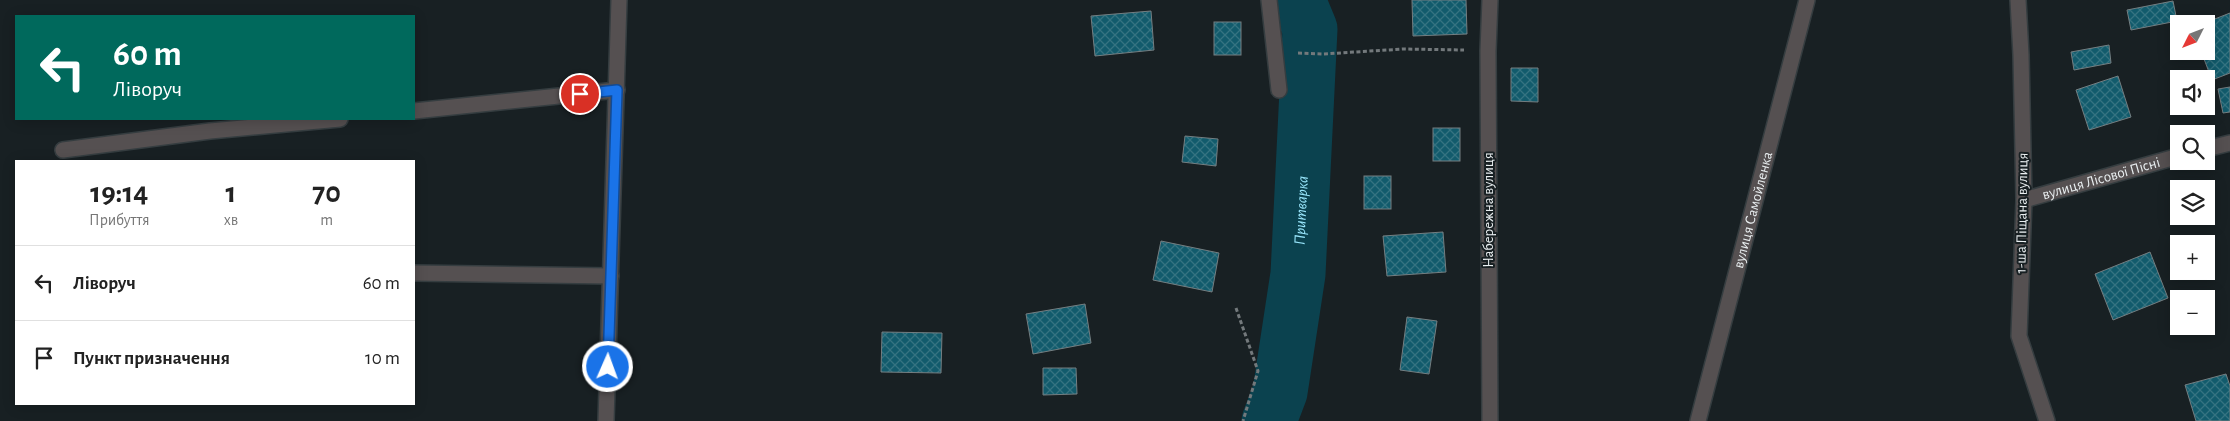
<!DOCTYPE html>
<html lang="uk">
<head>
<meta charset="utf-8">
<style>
  body { margin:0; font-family:"Alegreya Sans",sans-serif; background:#f2f2f2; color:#222; height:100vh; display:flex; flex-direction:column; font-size:19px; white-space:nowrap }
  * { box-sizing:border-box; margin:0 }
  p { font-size:16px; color:#767676 }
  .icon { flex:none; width:28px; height:28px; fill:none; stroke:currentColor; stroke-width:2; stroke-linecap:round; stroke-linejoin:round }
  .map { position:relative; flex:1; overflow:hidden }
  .drawer { position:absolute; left:15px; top:160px; width:400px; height:245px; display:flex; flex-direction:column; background:#fff; border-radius:0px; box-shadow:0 2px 12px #0003 }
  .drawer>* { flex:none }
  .guide { position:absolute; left:15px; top:15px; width:400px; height:105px; border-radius:0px; box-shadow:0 2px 12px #0003; background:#00695c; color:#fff; overflow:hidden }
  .needle { width:32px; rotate:228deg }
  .controls { position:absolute; left:2170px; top:15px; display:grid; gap:10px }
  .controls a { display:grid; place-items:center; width:45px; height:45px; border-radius:0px; background:#fff; box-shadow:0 2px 12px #0003; font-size:25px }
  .pin { position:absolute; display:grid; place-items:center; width:42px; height:42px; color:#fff; margin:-21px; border:2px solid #fff; border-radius:50%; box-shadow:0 1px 5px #0007 }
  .me { position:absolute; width:55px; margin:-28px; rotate:2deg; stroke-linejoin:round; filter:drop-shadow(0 0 4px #0008) }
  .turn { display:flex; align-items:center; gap:18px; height:105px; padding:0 15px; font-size:22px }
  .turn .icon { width:65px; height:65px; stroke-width:2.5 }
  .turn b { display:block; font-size:35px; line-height:42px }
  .eta { display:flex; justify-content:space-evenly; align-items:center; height:85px; text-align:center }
  .eta b { font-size:30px; font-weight:700; line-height:35px }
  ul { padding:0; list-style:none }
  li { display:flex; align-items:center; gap:15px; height:75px; padding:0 15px; border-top:1px solid #e0e0e0 }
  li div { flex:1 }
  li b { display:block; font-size:19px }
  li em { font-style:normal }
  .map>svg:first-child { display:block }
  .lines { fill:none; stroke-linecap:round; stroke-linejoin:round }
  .river { stroke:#0b424f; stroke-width:55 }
  .building { fill:url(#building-cross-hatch); stroke:#747e81 }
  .minor-casing { stroke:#353d40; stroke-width:18 }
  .path { stroke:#73797c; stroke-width:3; stroke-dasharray:4 2.5; stroke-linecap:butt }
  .minor { stroke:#555051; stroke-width:15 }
  .route-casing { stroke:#114b97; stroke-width:12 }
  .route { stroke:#1a73e8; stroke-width:9 }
  .labels { text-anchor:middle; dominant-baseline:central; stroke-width:4; stroke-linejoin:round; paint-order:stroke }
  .street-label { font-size:15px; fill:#eaeff1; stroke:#182023 }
  .water-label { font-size:16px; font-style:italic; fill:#99e6fc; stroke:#182023 }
</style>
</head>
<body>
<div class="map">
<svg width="2230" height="421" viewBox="0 0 2230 421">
  <defs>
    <pattern id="building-cross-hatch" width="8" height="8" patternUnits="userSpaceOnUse" patternTransform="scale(1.25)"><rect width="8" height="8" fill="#125b6c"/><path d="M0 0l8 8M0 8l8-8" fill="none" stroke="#357381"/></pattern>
  </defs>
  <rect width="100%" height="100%" fill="#182023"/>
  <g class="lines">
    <!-- river -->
    <path class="river" id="s1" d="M1269,421l11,-29 18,-118 12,-245 -12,-29"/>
  </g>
  <!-- building -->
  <g class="building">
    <path d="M1412,0h54l1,34 -54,2z"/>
    <path d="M2173,1l4,20 -46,9 -4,-20z"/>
    <path d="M1151,11l3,39 -59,6 -4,-40z"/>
    <path d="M2230,13v60l-18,7 -11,-29h5v-27h-4z"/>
    <rect x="1214" y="22" width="27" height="33"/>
    <path d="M2109,45l2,18 -37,7 -3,-18z"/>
    <path d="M1511,68h27v34l-27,-1z"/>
    <path d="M2118,76l13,41 -42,13 -13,-40z"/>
    <path d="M2230,87v25l-7,1 -5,-24z"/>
    <rect x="1433" y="128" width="27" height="33"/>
    <path d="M1185,136l33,3 -2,27 -34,-4z"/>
    <rect x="1364" y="176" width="27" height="33"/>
    <path d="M1443,232l3,40 -59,4 -4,-40z"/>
    <path d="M1161,241l58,12 -7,39 -59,-12z"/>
    <path d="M2150,252l18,46 -55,22 -18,-46z"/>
    <path d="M1085,304l6,39 -58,11 -7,-40z"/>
    <path d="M1407,317l30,4 -8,53 -29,-4z"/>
    <path d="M882,332l60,1 -1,40 -60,-1z"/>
    <path d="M1043,368h33l1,26 -34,1z"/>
    <path d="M2226,374l4,12v35h-34l-11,-36z"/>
  </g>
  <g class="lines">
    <!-- minor casing -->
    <g class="minor-casing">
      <g id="minor">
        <path d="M1269,0l10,90"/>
        <path d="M2018,0l3,55 3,145 -5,136 28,85"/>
        <path d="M414,111l203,-21"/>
        <path d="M2206,149l24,-6"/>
        <path d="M63,150l147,-19 130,-12"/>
        <path id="s2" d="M2024,200l155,-44"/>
        <path d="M414,273l197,3"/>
        <path d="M606,421l13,-421"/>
        <path d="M1490,421l-2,-370 2,-51"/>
        <path id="s3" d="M1698,421l109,-421"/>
      </g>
    </g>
    <!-- path -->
    <g class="path">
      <path d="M1298,53l25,1 80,-5 61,1"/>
      <path d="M1236,308l22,63 -15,50"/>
    </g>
    <!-- minor -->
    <use href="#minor" class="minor"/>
  </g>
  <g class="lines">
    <!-- route casing -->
    <g class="route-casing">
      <path id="route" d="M580,94l37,-4 -9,277"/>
    </g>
    <!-- route -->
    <use href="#route" class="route"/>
  </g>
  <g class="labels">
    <!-- street labels -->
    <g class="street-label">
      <text stroke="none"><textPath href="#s2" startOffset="80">вулиця Лісової Пісні</textPath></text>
      <text transform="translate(1488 210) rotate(-90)">Набережна вулиця</text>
      <text stroke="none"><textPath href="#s3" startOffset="218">вулиця Самойленка</textPath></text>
      <text transform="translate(2022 213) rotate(-89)">1-ша Піщана вулиця</text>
    </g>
    <!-- water labels -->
    <g class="water-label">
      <text stroke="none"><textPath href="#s1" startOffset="214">Притварка</textPath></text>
    </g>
  </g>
</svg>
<div class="controls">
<a><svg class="needle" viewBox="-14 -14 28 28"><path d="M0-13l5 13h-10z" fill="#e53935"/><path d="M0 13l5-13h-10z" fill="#767676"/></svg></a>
<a><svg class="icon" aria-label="sound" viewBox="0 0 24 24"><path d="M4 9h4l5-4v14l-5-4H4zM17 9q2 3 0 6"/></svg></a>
<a><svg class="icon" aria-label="search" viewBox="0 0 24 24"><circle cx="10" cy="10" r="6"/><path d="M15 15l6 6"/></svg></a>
<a><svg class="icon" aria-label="layers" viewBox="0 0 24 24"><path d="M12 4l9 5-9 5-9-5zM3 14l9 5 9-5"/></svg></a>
<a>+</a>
<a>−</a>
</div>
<div class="pin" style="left:580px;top:94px;background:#d93025"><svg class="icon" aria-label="arrive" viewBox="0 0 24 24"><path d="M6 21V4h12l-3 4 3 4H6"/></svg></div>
<svg class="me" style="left:608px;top:367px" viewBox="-20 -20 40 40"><circle r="17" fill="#1a73e8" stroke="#fff" stroke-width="3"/><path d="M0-11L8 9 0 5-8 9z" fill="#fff"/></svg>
<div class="guide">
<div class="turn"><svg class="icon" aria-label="left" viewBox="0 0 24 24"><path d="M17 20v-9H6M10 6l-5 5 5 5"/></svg><div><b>60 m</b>Ліворуч</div></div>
</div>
<section class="drawer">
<div class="eta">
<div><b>19:14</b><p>Прибуття</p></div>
<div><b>1</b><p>хв</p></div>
<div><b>70</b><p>m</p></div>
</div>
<ul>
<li><svg class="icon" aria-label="left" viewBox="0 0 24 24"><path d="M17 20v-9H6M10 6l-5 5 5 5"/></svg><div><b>Ліворуч</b></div><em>60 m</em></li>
<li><svg class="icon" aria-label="arrive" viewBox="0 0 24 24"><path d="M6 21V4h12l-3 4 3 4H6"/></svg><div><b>Пункт призначення</b></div><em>10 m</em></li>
</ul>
</section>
</div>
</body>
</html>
